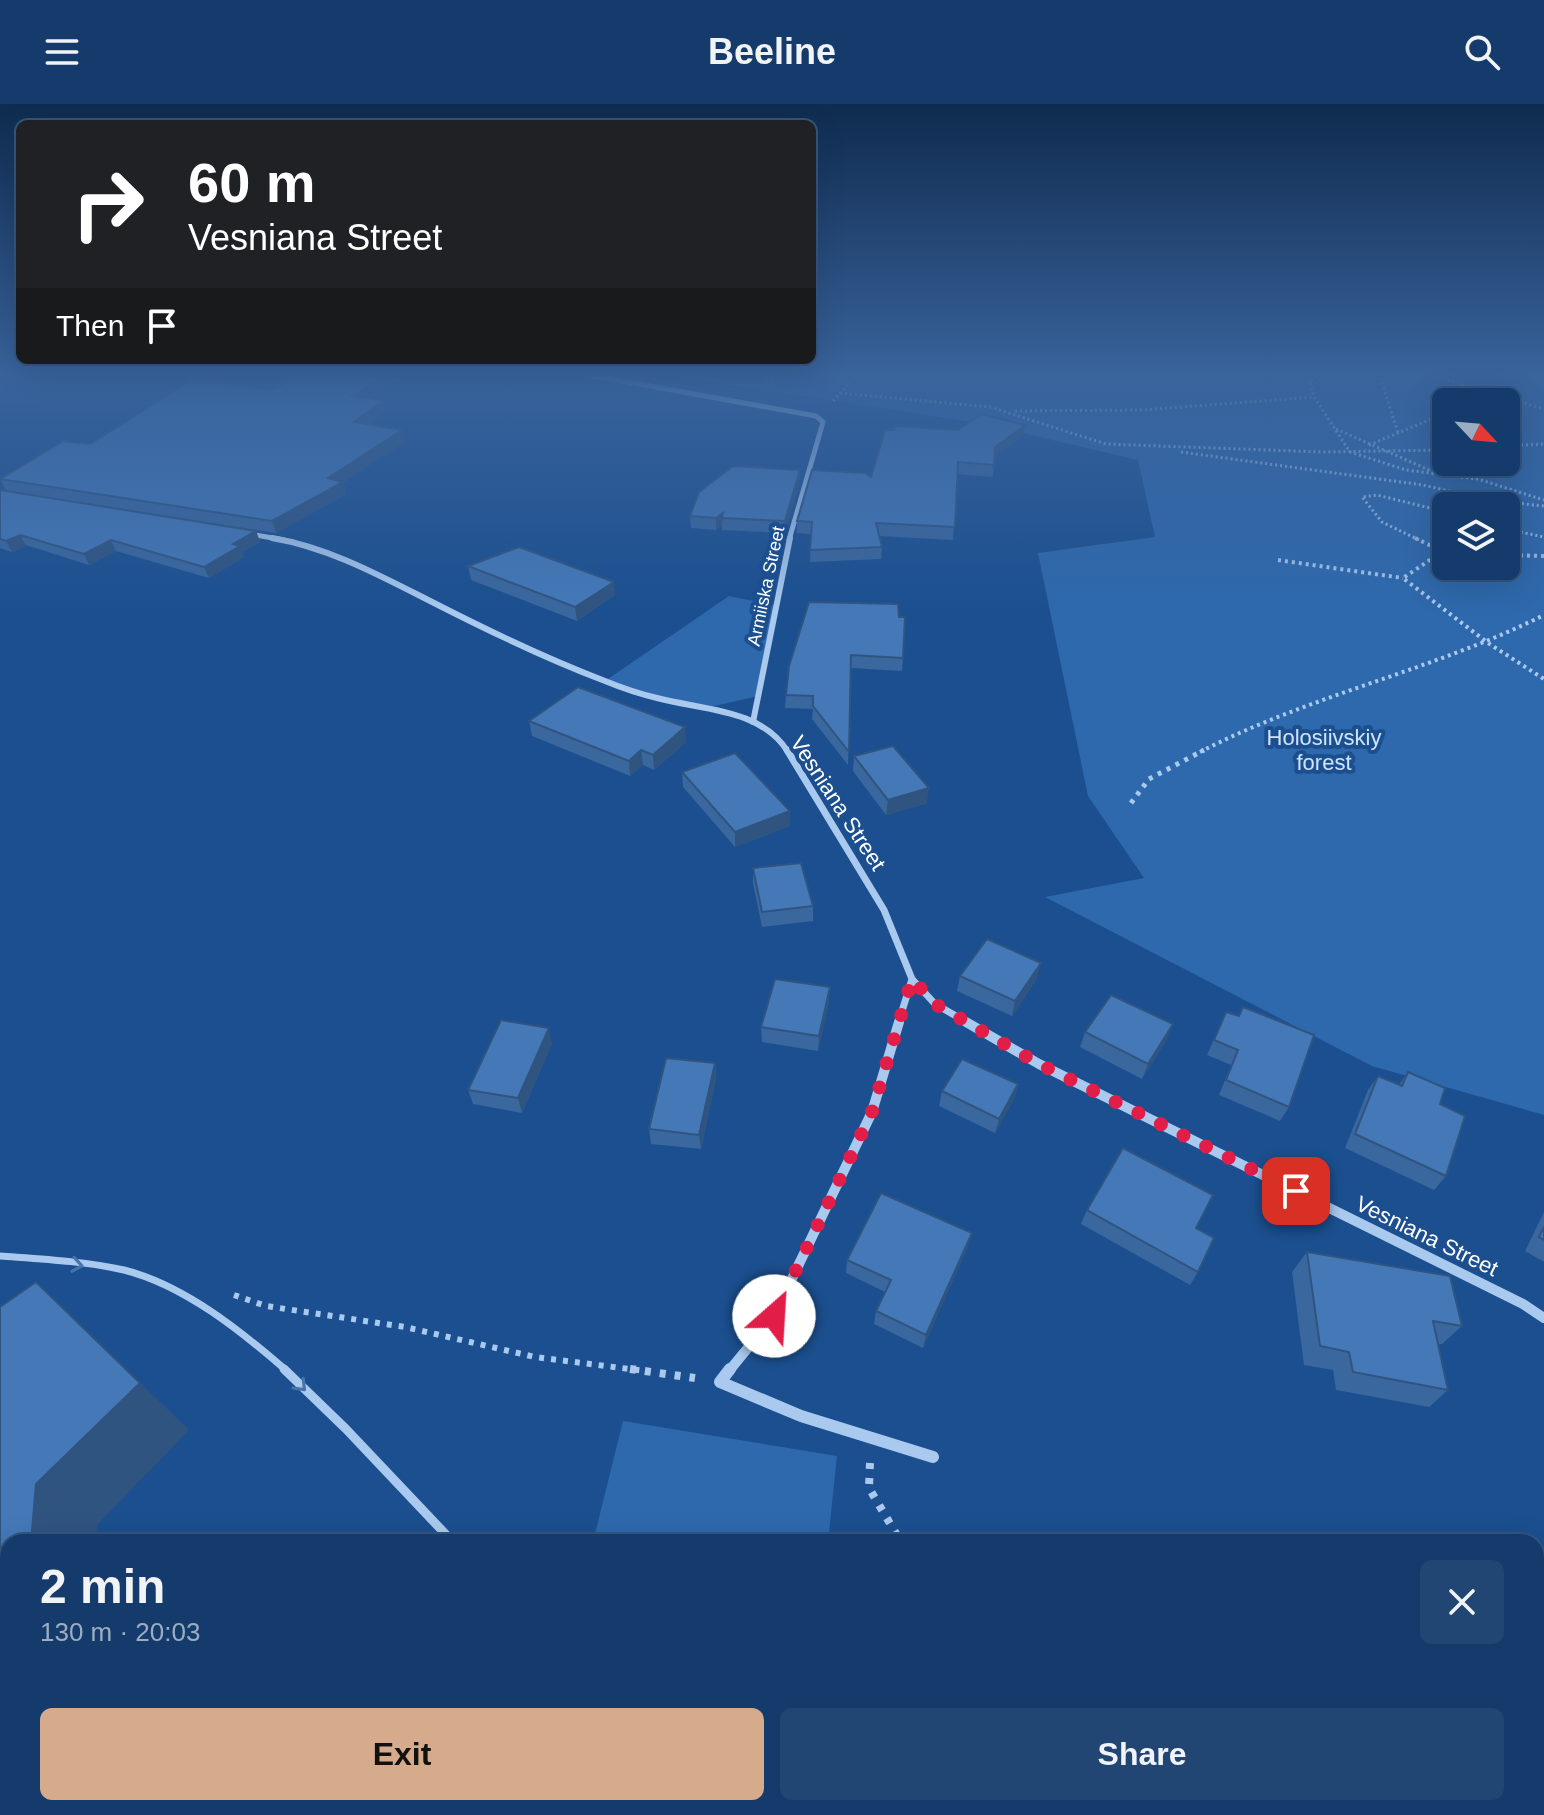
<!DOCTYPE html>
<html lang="en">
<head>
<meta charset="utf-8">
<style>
  body { margin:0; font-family:Helvetica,sans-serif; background:#214673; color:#f1f3f6; height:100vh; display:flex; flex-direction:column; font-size:30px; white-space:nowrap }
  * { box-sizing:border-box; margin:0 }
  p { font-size:26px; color:#9dadc1 }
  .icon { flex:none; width:44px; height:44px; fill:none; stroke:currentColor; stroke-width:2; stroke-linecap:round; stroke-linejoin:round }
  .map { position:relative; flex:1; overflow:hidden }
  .drawer { position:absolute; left:0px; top:1430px; width:1544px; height:282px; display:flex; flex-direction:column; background:#143b6b; border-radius:24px 24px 0 0; box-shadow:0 8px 32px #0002,0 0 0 2px #33557e }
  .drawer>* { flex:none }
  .top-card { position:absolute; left:16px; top:16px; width:800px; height:244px; border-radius:12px; box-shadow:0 8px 32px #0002,0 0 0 2px #33557e; background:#202124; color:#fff; overflow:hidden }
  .needle { width:52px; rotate:116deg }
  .controls { position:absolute; left:1432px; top:284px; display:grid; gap:16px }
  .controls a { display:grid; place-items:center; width:88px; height:88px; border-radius:12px; background:#143b6b; box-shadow:0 8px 32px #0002,0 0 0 2px #33557e; font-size:40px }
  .pin { position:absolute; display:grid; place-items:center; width:68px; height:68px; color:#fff; margin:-34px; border-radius:16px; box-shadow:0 4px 12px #0006 }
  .me { position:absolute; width:88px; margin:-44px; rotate:26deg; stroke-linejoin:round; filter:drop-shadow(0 0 6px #0008) }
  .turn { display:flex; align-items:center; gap:28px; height:168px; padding:0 40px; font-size:36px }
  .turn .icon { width:104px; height:104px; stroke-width:2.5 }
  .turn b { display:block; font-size:56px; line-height:68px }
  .then { display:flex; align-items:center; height:76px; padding:0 40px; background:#0003; gap:16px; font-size:30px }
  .round { display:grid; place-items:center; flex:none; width:84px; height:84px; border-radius:12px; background:#214673 }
  .headline { display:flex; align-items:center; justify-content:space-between; height:136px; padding:0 40px }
  h1 { font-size:48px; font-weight:700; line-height:60px }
  .button { display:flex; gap:16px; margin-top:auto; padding:16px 40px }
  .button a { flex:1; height:92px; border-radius:12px; background:#d6ab8b; color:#111; font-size:32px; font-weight:700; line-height:92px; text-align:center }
  .button a+a { background:#214673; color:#f1f3f6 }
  header { display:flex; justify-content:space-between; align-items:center; height:104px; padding:0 40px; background:#143b6b; font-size:36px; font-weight:700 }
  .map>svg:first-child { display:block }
  .green { fill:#2e69ad; fill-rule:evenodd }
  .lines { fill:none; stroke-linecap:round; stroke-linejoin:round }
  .path-far4 { stroke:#a9c9ee; stroke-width:3; stroke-dasharray:2 3; stroke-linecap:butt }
  .path-far3 { stroke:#a9c9ee; stroke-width:4; stroke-dasharray:3 4; stroke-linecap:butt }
  .path-far2 { stroke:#a9c9ee; stroke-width:5; stroke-dasharray:4 6; stroke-linecap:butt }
  .path-far1 { stroke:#a9c9ee; stroke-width:6; stroke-dasharray:5 7; stroke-linecap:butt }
  .path { stroke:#a9c9ee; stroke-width:8; stroke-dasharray:6 9; stroke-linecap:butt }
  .lane-far1 { stroke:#a9c9ee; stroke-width:7 }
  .lane { stroke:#a9c9ee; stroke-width:9 }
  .street-far4 { stroke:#a9c9ee; stroke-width:5 }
  .street-far3 { stroke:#a9c9ee; stroke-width:6 }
  .street-far2 { stroke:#a9c9ee; stroke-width:7 }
  .street-far1 { stroke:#a9c9ee; stroke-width:10 }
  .street { stroke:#a9c9ee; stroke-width:12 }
  .wall { fill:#3a679d }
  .shaded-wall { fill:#305480 }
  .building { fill:#4478b7; stroke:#305480; stroke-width:2 }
  .oneway { stroke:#4674ac }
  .route { stroke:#e11d48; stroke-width:14; stroke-dasharray:0 25.2 }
  .labels { text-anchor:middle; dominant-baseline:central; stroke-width:8; stroke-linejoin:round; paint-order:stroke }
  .far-street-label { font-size:18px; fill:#fff; stroke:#1b4f8f }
  .park-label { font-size:22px; fill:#cfe3fa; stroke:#1b4f8f }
  .street-label { font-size:22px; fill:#fff; stroke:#1b4f8f }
</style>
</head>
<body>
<header><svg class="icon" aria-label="menu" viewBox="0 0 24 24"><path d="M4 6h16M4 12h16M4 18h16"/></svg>Beeline<svg class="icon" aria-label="search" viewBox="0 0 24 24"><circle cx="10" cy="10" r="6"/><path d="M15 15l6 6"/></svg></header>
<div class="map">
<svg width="1544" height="1711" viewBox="0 0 1544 1711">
  <rect width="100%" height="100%" fill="#1b4f8f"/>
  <!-- green -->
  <g class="green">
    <path d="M653,269h891v742l-172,-49 -327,-169 99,-19 -56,-82 -50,-243 117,-16 -17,-77 -159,-37zM1446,298h60v60h-60zM1446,402h60v60h-60z"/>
    <path d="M729,492l45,9 -16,91 -48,11 -51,-8 -54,-18z"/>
    <path d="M623,1317l214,35 -9,86h-235z"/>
  </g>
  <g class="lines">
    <!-- path-far4 -->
    <g class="path-far4">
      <path d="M758,269l17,11"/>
      <path d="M1321,269l-11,9 4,15 36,55 56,18 72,9 66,21"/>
      <path d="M1379,269l19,60"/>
      <path d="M1424,269l120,36"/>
      <path d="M840,289l150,14 116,37 216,8 124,-2"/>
      <path d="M833,297l26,-28"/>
      <path d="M1472,298l18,-7"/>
      <path d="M1015,307l126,-1 173,-13"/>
      <path d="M1336,325l100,44"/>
      <path d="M1369,341l77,-32"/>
      <path d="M1506,342l38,-2"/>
      <path d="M1181,348l242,33 65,15 56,6"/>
      <path d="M1506,425l38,8"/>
      <path d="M1419,436l-37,-18 -20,-25 15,-2 69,17"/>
    </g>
    <!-- path-far3 -->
    <g class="path-far3">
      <path d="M1415,434l31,15"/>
      <path d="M1442,448l-39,26 85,65 56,36"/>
      <path d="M1506,451l38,1"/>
      <path d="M1278,456l125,18"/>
      <path d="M1200,648c110,-57 234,-82 344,-137"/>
    </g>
    <!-- path-far2 -->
    <path class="path-far2" d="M1131,699l18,-24 55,-29"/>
    <!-- path-far1 -->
    <path class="path-far1" d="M234,1191l32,11 139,21 130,30 110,14"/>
    <!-- path -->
    <g class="path">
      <path d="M630,1265l65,9"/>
      <path d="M870,1359l-1,25 32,54"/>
    </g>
    <!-- lane-far1 -->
    <path class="lane-far1" d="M0,1152c41,3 84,5 124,14 60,15 117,61 163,101"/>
    <!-- lane -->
    <g class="lane">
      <path d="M284,1265l62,60 107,113"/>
      <path d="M1536,1511l8,2"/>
      <path d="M645,1704l2,7"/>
      <path d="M1494,1704l1,7"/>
    </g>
    <!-- street-far4 -->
    <g class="street-far4">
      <path d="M578,269l238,43 7,6 -34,118"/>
      <path d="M250,430l34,6"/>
    </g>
    <!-- street-far3 -->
    <g class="street-far3">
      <path d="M272,434c60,10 114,41 168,68 53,27 110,54 165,75 17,7 35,13 52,17 44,12 104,10 131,54"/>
      <path d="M753,618l37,-184"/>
    </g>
    <!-- street-far2 -->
    <g class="street-far2">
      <path d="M787,646l97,160 28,69 23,25 35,20"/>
      <path d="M898,920l14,-45"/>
    </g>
    <!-- street-far1 -->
    <g class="street-far1">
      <path d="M966,918l73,42 484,240 21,14"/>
      <path d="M729,1267l45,-55 98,-204 27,-90"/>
    </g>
    <!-- street -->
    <path class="street" d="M730,1265l-10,13 81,34 132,41"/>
  </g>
  <!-- wall -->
  <g class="wall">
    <path d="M274,286l96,8 16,13 -17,13 36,18 -62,40 3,12 -70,39 -173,-27 153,25 4,11 -18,10 2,5 -35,21 -93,-27 -27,14 -63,-20 -14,7 -12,-4v-58l6,1 -6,-12 90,-35z"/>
    <path d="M1023,332l-29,21 -1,20 -36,-3 -4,66 -74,-4 3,11 -1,12 -71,3 1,-28 -14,-1v-12l74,-44z"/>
    <path d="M800,377l-15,52 -63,-3v-5l-6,5 -25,-2 -1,-12z"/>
    <path d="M468,462l147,29 -38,26 -106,-41z"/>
    <path d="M898,500l5,54 -1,13 -51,-3 -3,97 -36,-46 1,-10 -28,-1 1,-13z"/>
    <path d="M529,617l157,21 -32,28 -11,-5 -13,11 -98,-40z"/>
    <path d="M854,652l73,47 -41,12 -33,-44z"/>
    <path d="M682,668l108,54 -55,21 -52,-60z"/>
    <path d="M753,764l60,38v15l-51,6 -9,-44z"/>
    <path d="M960,872l77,2 -25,38 -55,-25z"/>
    <path d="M829,898l-11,49 -56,-9 -1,-15z"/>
    <path d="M1226,908l63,95 -9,14 -61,-26 12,-30 -24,-10z"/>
    <path d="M1085,928l82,7 -25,40 -62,-32z"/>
    <path d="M552,939l-30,70 -49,-9 -5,-14z"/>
    <path d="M715,959l1,15 -15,71 -50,-5 -2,-15z"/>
    <path d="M1408,968l32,32 6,72 -12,14 -89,-42 23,-58 10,-14 21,9z"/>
    <path d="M1018,980l-4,15 -19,34 -56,-27 3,-15z"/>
    <path d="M1087,1106l109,18 2,44 -8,13 -109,-61z"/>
    <path d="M1544,1108v50l-19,-11z"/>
    <path d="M968,1142l-45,102 -49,-24 2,-13 9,-19 -39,-19 1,-13z"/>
    <path d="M1307,1148l155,74 -20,18h-4l10,46 -19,17 -93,-17 -3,-20 -29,-5 -12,-93z"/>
    <path d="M1538,1641l6,1v61l-8,-30v-31z"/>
    <rect x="919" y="1704" width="153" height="7"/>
    <path d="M1296,1704h115l1,7h-115z"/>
  </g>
  <!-- shaded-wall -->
  <g class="shaded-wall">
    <path d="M15,269h23l-38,18v-12z"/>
    <path d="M391,269h20l-56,34 -3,-11z"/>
    <path d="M384,296l2,11 -29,22 -3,-11z"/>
    <path d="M1025,321l-2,11 -30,22 2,-11z"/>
    <path d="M402,326l3,12 -62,40 3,12 -70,39 -4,-12 56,-43z"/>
    <path d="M800,366v11l-15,52v-12z"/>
    <path d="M723,409l-1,12 -6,5v-12z"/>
    <path d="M256,427l4,11 -18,10 2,5 -35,21 -5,-11 29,-23z"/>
    <path d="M20,431l6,10 -14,7 -6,-11z"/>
    <path d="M111,436l5,11 -27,14 -5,-11z"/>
    <path d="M614,478l1,13 -38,26 -2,-14z"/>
    <path d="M685,623l1,15 -32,28 -1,-15z"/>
    <path d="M641,646l2,15 -13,11 -1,-15z"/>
    <path d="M929,684l-2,15 -41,12 2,-15z"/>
    <path d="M790,707v15l-55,21v-15z"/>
    <path d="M1041,859l-4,15 -25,38 3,-15z"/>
    <path d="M830,883l-1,15 -11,49 1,-15z"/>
    <path d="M1173,920l-6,15 -25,40 6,-15z"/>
    <path d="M549,924l3,15 -30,70 -4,-15z"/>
    <path d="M715,959l1,15 -15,71 -2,-14z"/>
    <path d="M1018,980l-4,15 -19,34 4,-14z"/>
    <path d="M972,1129l-4,13 -45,102 3,-13z"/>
    <path d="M36,1178l153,148 -92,95 -1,17h-65z"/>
    <path d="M489,1704h39l-5,7h-39z"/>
  </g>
  <!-- building -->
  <g class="building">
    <path d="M0,269h15l-15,6z"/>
    <path d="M300,269h91l-39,23 32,4 -30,22 48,8 -74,48 15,4 -71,39 -272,-42 63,-38 27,3 102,-64 82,10z"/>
    <path d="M982,310l43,11 -30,22 -1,18 -36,-3 -3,65 -79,-4 6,24 -72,3 2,-28 -15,-1 15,-51 53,3 6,4 14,-47h9l2,-4 62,4z"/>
    <path d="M733,362l67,4 -15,51 -63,-3 1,-5 -7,5 -26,-2 9,-24z"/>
    <path d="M0,386l256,41 -23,13 7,2 -36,21 -93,-27 -27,14 -64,-19 -14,6 -6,-2z"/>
    <path d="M519,443l95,35 -39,25 -107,-41z"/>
    <path d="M809,498l89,2 1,13h6l-2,41 -52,-3 -2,97 -36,-46v-10l-27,-1 3,-29z"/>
    <path d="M578,583l107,40 -32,28 -12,-5 -12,11 -100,-40z"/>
    <path d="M893,642l36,42 -41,12 -34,-44z"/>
    <path d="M735,649l55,58 -55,21 -53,-60z"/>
    <path d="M801,759l12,43 -51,6 -9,-44z"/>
    <path d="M987,835l54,24 -26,38 -55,-25z"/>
    <path d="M775,875l55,8 -11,49 -58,-9z"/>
    <path d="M1111,891l62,29 -25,40 -63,-32z"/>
    <path d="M1243,903l71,28 -25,72 -63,-27 12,-30 -24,-10 12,-28 13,4z"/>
    <path d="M501,916l48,8 -31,70 -50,-8z"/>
    <path d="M666,954l49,5 -16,72 -50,-6z"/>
    <path d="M962,955l56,25 -19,35 -57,-28z"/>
    <path d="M1408,968l37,16 -5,16 25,12 -19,60 -91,-42 23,-58 24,10z"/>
    <path d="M1123,1044l90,47 -17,33 18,10 -16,34 -111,-62z"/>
    <path d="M881,1089l91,40 -46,102 -50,-24 15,-31 -44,-20z"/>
    <path d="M1544,1123v13l-5,-3z"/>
    <path d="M1307,1148l143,24 12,50 -29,-5 15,69 -95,-18 -4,-20 -29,-6z"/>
    <path d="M36,1178l104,101 -104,101 -5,58h-23v266h481l-5,7h-484v-508z"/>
    <path d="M939,1434l29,4h-29z"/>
    <path d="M1538,1641l6,1v23z"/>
    <path d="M929,1704h143v7h-144z"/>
    <path d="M1303,1704h108l1,7h-108z"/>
  </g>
  <!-- one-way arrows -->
  <defs><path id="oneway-chevron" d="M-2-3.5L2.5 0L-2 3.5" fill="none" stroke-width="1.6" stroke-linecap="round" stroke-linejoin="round" transform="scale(2)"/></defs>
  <g class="oneway">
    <use href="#oneway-chevron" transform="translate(77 1161) rotate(9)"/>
    <use href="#oneway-chevron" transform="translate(301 1282) rotate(46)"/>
  </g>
  <!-- sky -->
  <linearGradient id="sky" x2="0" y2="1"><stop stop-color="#0f2b4f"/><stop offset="0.53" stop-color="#39639b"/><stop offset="1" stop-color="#39639b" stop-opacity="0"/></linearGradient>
  <rect width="1544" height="508" fill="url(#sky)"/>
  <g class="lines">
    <!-- route -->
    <path class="route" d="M774,1212l98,-204 40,-133 23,25 104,60 257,127"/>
  </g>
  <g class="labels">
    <!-- far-street labels -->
    <g class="far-street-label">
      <text transform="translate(766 482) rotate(-78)">Armiiska Street</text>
    </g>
    <!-- park labels -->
    <g class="park-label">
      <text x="1324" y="633">Holosiivskiy<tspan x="1324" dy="25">forest</tspan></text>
    </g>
    <!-- street labels -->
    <g class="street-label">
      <text transform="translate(838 699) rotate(57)">Vesniana Street</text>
      <text transform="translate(1427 1132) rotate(26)">Vesniana Street</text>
    </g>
  </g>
</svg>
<div class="controls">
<a><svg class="needle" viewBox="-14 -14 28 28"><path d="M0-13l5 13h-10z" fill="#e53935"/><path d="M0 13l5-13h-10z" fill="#9dadc1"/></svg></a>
<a><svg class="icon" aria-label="layers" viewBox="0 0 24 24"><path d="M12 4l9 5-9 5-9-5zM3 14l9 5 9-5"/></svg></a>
</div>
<div class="pin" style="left:1296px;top:1087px;background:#d93025"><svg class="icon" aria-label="arrive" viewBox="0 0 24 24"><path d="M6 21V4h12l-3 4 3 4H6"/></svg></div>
<svg class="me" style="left:774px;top:1212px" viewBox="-20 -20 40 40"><circle r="19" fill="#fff"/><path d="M0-13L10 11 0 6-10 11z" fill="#e11d48"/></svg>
<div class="top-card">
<div class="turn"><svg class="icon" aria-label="right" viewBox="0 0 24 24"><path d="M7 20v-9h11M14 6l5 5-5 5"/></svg><div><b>60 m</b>Vesniana Street</div></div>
<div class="then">Then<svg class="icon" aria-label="arrive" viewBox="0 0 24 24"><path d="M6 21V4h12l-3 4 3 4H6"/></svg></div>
</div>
<section class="drawer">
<div class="headline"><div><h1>2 min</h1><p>130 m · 20:03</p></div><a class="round"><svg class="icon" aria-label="close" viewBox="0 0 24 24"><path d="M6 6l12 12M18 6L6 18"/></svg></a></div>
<div class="button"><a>Exit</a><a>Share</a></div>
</section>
</div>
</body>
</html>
